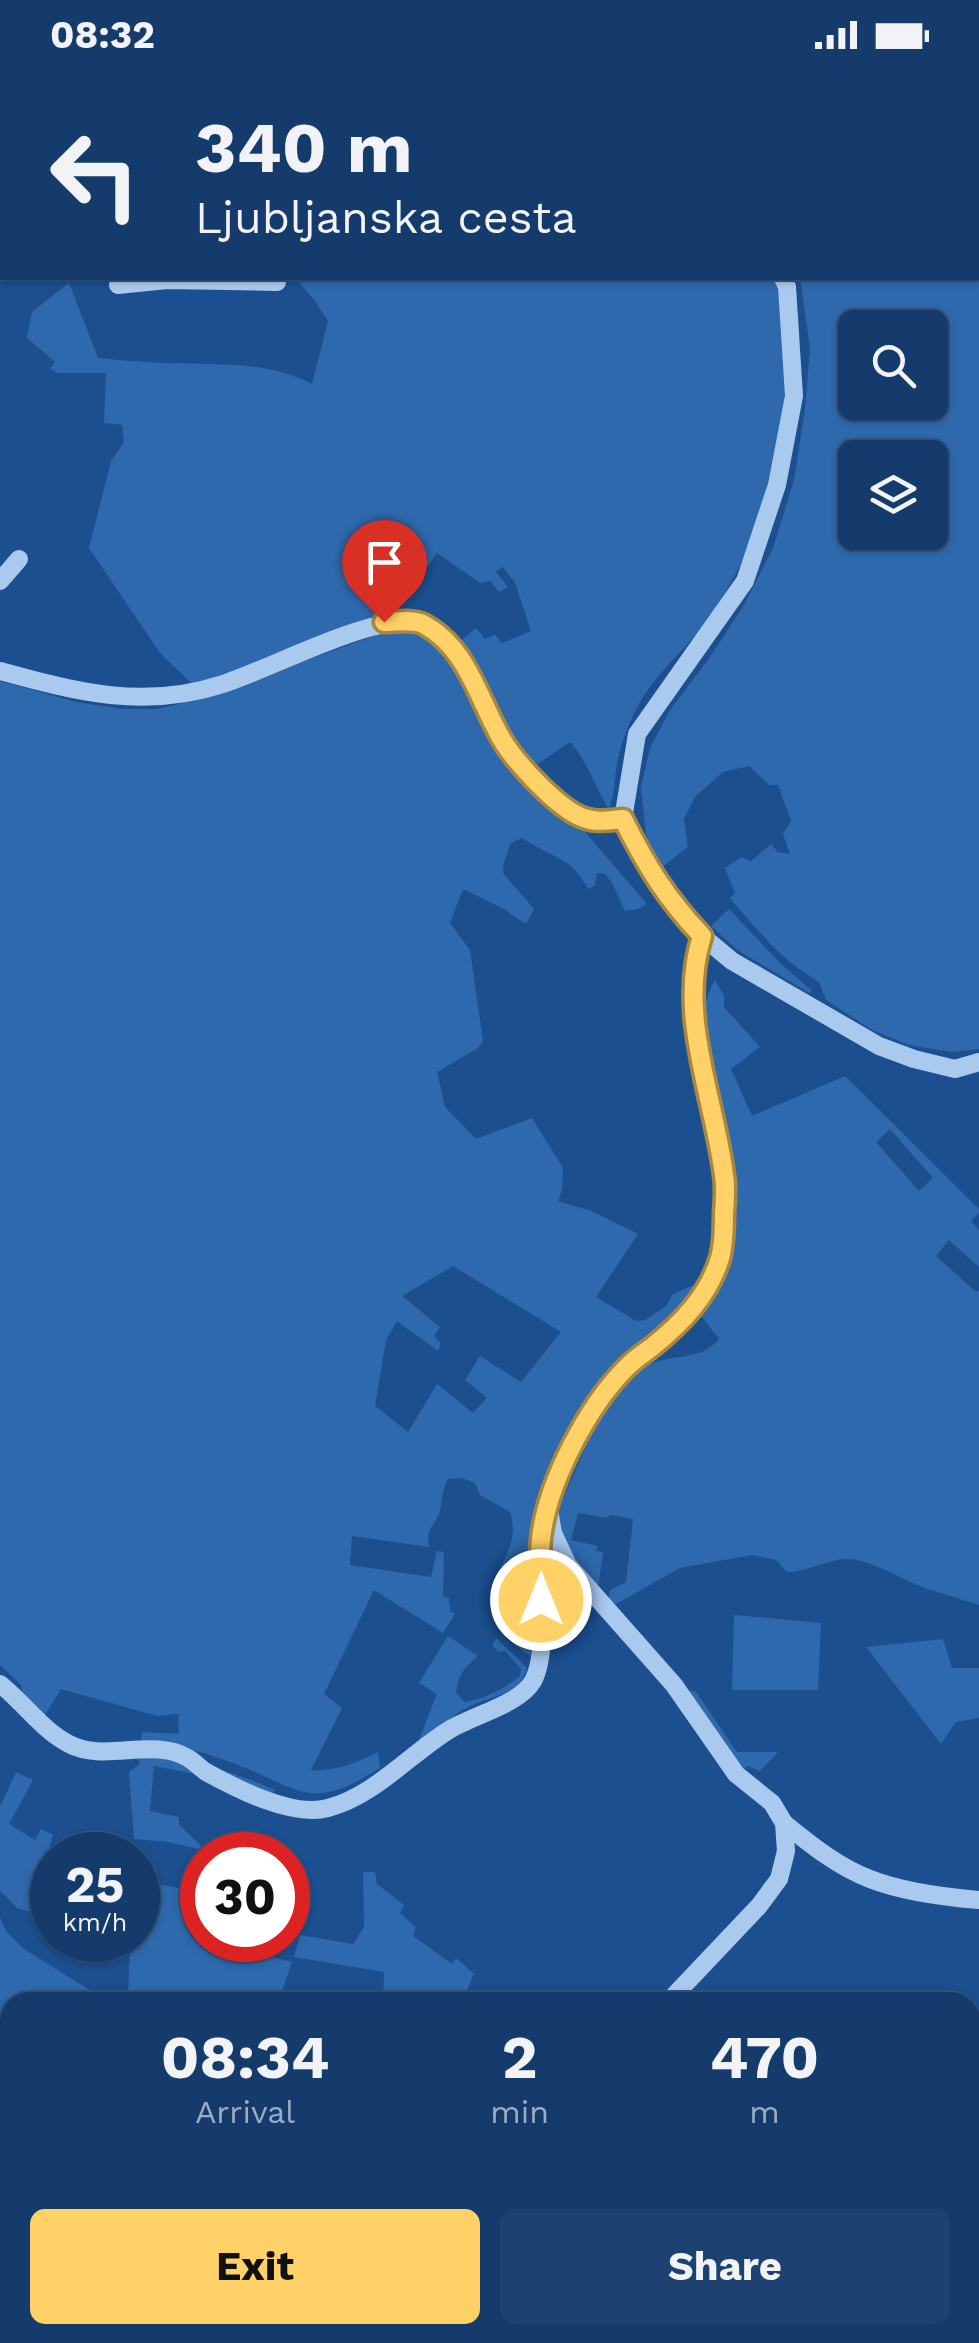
<!DOCTYPE html>
<html lang="en">
<head>
<meta charset="utf-8">
<style>
  body { margin:0; font-family:"Work Sans",sans-serif; background:#1d4271; color:#f1f3f6; height:100vh; display:flex; flex-direction:column; font-size:38px; white-space:nowrap }
  * { box-sizing:border-box; margin:0 }
  p { font-size:32px; color:#9dadc1 }
  .icon { flex:none; width:55px; height:55px; fill:none; stroke:currentColor; stroke-width:2; stroke-linecap:round; stroke-linejoin:round }
  .map { position:relative; flex:1; overflow:hidden }
  .details { position:absolute; left:0px; top:1922px; width:980px; height:352px; display:flex; flex-direction:column; background:#143b6b; border-radius:30px 30px 0 0; box-shadow:0 2px 8px #0004,0 0 0 2px #33557e }
  .details>* { flex:none }
  .hud { position:absolute; left:0px; top:0px; width:980px; height:210px; box-shadow:0 2px 8px #0004,0 0 0 2px #33557e; background:#143b6b; color:#f1f3f6; overflow:hidden }
  .tools { position:absolute; left:838px; top:240px; display:grid; gap:20px }
  .tools a { display:grid; place-items:center; width:110px; height:110px; border-radius:15px; background:#143b6b; box-shadow:0 2px 8px #0004,0 0 0 2px #33557e; font-size:50px }
  .speed { position:absolute; left:30px; top:1762px; display:flex; gap:20px; font-size:50px; font-weight:700; text-align:center }
  .speed>* { display:grid; place-content:center; width:130px; height:130px; border-radius:50%; background:#143b6b; box-shadow:0 2px 8px #0004,0 0 0 2px #33557e; line-height:1 }
  .speed small { font-size:25px; font-weight:400 }
  .speed .limit { border:15px solid #d22; background:#fff; color:#111 }
  .pin { position:absolute; display:grid; place-items:center; width:85px; height:85px; color:#fff; margin:-102px -42px; border-radius:50% 50% 50% 0; rotate:-45deg; box-shadow:0 0 10px #0007 }
  .pin .icon { rotate:45deg }
  .me { position:absolute; width:110px; margin:-55px; rotate:0deg; stroke-linejoin:round; filter:drop-shadow(0 0 8px #0008) }
  .turn { display:flex; align-items:center; gap:35px; height:210px; padding:0 30px; font-size:45px }
  .turn .icon { width:130px; height:130px; stroke-width:2.5 }
  .turn b { display:block; font-size:70px; line-height:85px }
  .eta { display:flex; justify-content:space-evenly; align-items:center; height:170px; text-align:center }
  .eta b { font-size:60px; font-weight:700; line-height:70px }
  .button { display:flex; gap:20px; margin-top:auto; padding:20px 30px }
  .button a { flex:1; height:115px; border-radius:15px; background:#ffd166; color:#111; font-size:40px; font-weight:700; line-height:115px; text-align:center }
  .button a+a { background:#1d4271; color:#f1f3f6 }
  .status { display:flex; justify-content:space-between; align-items:center; height:70px; padding:0 50px; background:#143b6b; direction:ltr }
  .status svg { height:28px; fill:currentColor }
  .map>svg:first-child { display:block }
  .green { fill:#2e69ad; fill-rule:evenodd }
  .lines { fill:none; stroke-linecap:round; stroke-linejoin:round }
  .minor { stroke:#a9c9ee; stroke-width:18 }
  .route-casing { stroke:#a68842; stroke-width:25 }
  .route { stroke:#ffd166; stroke-width:18 }
</style>
</head>
<body>
<div class="status"><b>08:32</b><svg viewBox="0 0 49 12"><path d="M0 12V9h3v3zM5 12V6h3v6zM10 12V3h3v9zM15 12V0h3v12zM26 1h20v11H26zM47 4h2v5h-2z"/></svg></div>
<div class="map">
<svg width="979" height="2273" viewBox="0 0 979 2273">
  <rect width="100%" height="100%" fill="#1b4f8f"/>
  <!-- green -->
  <g class="green">
    <path d="M224,0h459l1,2h-460z"/>
    <path d="M711,0h268v979l-27,3 -43,-7 -37,-15 -46,-30 -7,-18c-37,-21 -62,-52 -89,-84l5,-5 -10,-25 16,-11 10,4 20,-17 7,8 12,2 -7,-20 8,-13 -13,-36h-9l-20,-19 -26,6 -28,25 -11,22 4,28 -27,21 -15,-33 -5,-48 9,-39 20,-38 37,-49 37,-56 29,-57 21,-68 11,-71 5,-61 -10,-70h178v-206h-266zM855,258h75v74h-75zM855,388h75v74h-75z"/>
    <path d="M295,208h479c29,90 2,227 -45,308 -10,17 -22,35 -34,50 -17,19 -36,37 -50,58 -13,20 -24,47 -28,70 -3,15 -2,30 -8,45 -13,-20 -23,-51 -39,-67l-35,24 -31,-39 -42,-87 14,-12 9,11 10,-4 7,8 29,-12 -16,-48 -12,-16 -7,5 12,15 -9,5 -9,-11 -10,2 -43,-30 -36,51 -16,11 -172,64 -22,4 -31,-30 -71,-105 22,-87 13,-19 -2,-17 -18,-2 2,-50h-48l-8,-4 5,-7 -28,-24 5,-26 37,-29 29,75c22,2 43,4 65,5 49,2 104,-3 149,21l16,-63 -13,-20z"/>
    <path d="M413,560l26,12 90,143 34,32 16,8 68,79 -9,5 -13,2 -13,-28 -7,-9 -8,-1 -2,12 -6,4c-7,-9 -12,-19 -22,-26 -14,-9 -30,-15 -45,-25l-11,5 -7,19 -1,11 31,36 -8,15 -24,-16 -39,-19 -13,34 20,27 13,91 -5,7 -41,24 8,35 31,32 56,-21 31,50 -1,22 -4,11 33,10 47,23 -42,63 40,24 9,-1 21,-14 7,-12 23,-10 5,5 -144,176 -21,188 -5,3c-12,-7 -21,-15 -29,-26 -37,-48 24,-68 8,-118l-30,-17 -5,-12 -13,-5 -14,1c-7,12 -5,23 -9,35 -7,16 -13,14 -10,33l-77,-11 -2,29 81,12 5,-22 -1,-4 9,1 -1,44 6,2 1,13 5,3 -12,19 -69,-43 -50,104 18,14 -31,62c24,2 45,-7 67,-18l2,16c-18,10 -36,23 -57,25 -23,3 -47,-12 -68,-21 -36,-15 -73,-29 -114,-28l1,-12 37,2 -1,-20 -21,2 -96,-27 -21,34 -15,-16 -4,-22 -21,-20v-984l76,21 46,7h35l68,-16 46,-20 111,-40zM453,1196l108,66 -40,50 -41,-26 -15,24 22,18 -14,15 -36,-29 -29,48 -33,-26 11,-66 11,-19 41,30 3,-8 -7,-7 6,-9 -38,-31zM514,1512h9l2,42 -18,2v-42z"/>
    <path d="M729,839l51,54 32,28 -3,2 -73,-44 -25,-23z"/>
    <path d="M715,910l9,15v12l36,40 -29,22 21,47 93,-40 134,133v4l-8,8 8,9v37l-30,-27 -13,16 40,36 3,-2v315c-18,-6 -36,-11 -54,-17 -22,-8 -52,-27 -75,-29 -22,-1 -41,13 -63,13l-11,-12 -24,-5 -72,13 -64,36 -8,-4 2,-10 16,-8 7,-63 -22,-4 -5,3 -28,-5 -7,27 27,6 -2,5 7,1 -5,37 -5,2c-8,-13 -28,-39 -33,-53 -8,-26 8,-50 18,-73 15,-36 31,-72 64,-96 24,-18 57,-5 77,-30l-17,-22c15,-30 31,-61 33,-95 1,-14 1,-32 -1,-47 -4,-20 -12,-39 -14,-60 0,-5 2,-10 1,-16 -1,-6 -6,-14 -8,-21 -10,-29 -15,-72 2,-98zM890,1059l43,49 -14,13 -43,-49z"/>
    <path d="M734,1545l87,8 -3,67h-86z"/>
    <path d="M448,1566l30,20c-16,15 -17,14 -22,36l8,10c21,-3 40,-13 56,-26l1,-7 -16,-18 -6,1 -7,-7 4,-7 31,30c-8,29 -36,27 -59,39 -17,9 -32,24 -47,35l-2,-2 18,-46 -18,-11z"/>
    <path d="M943,1569l9,29h27v50l-23,4 -15,22 -75,-97z"/>
    <path d="M687,1620l9,2 41,60h41l-18,19 -12,-5 -7,5z"/>
    <path d="M137,1687c54,2 89,12 138,33l-4,4 -60,-17 -57,-11 -4,45 29,6v8l32,30h-9v85h38v4l18,2 10,10 24,6 -14,40h-150l2,-62h8v-76l18,2 -3,17 36,7 10,-41 -31,-7 -34,-3 -5,-67 11,-8z"/>
    <path d="M16,1702l17,8 -24,44 26,16 6,-11 12,6 -22,77 -14,-4 -17,-18v-83z"/>
    <path d="M363,1802h12l2,12 27,21 -4,8 16,14 -3,9 39,28 4,-6 18,16 -11,25 4,3h-84l1,-30 -90,-15 6,-22 53,9 11,-17z"/>
    <path d="M0,1848l6,13 18,18 85,53h-99v237l-10,2z"/>
    <path d="M979,2179v88l-15,2 -12,-3 -34,7h-377l10,-8h419v-84z"/>
    <path d="M10,2189v76h266l-7,8h-269v-81z"/>
  </g>
  <g class="lines">
    <!-- minor -->
    <g class="minor">
      <path d="M690,0l2,2"/>
      <path d="M115,2l1,-2"/>
      <path d="M0,137l2,1"/>
      <path d="M783,208l4,9 7,109 -17,89 -32,96 -108,153 -14,85 21,42 30,46 28,29 30,25 147,85 35,13 41,10 24,-7"/>
      <path d="M118,215l49,-5 110,2 -1,-4"/>
      <path d="M0,511l19,-22"/>
      <path d="M0,601c77,21 144,39 223,13 47,-15 149,-70 194,-62 6,1 13,7 19,12 36,26 43,72 67,108 15,22 57,69 82,77 13,3 25,1 38,0"/>
      <path d="M0,1614c24,19 41,45 69,60 36,19 83,-7 119,14 7,4 12,10 18,14 31,17 87,46 122,36 46,-12 81,-53 121,-78 24,-15 70,-25 84,-49 16,-30 7,-101 8,-136 0,-10 3,-20 5,-30"/>
      <path d="M784,1753c26,21 54,44 86,56 33,13 73,18 109,21"/>
      <path d="M668,1932l91,-96 20,-27 7,-28 -2,-28 -12,-20 -36,-29 -62,-89 -106,-120 -15,-32 -5,-29 28,-68 13,-23 40,-48 42,-34 22,-22 19,-28 9,-27 4,-76 -27,-138 -5,-54 2,-26 7,-24"/>
      <path d="M476,2265l2,8"/>
      <path d="M281,2273l2,-8"/>
    </g>
  </g>
  <g class="lines">
    <!-- route casing -->
    <g class="route-casing">
      <path id="route" d="M384,552c12,0 29,-3 39,2 44,23 55,74 78,114 13,23 58,72 83,80 13,5 26,2 39,1 23,46 43,79 79,117 -25,78 12,161 22,239 2,12 1,25 0,38 0,14 0,31 -4,45 -11,37 -38,65 -68,89 -8,6 -17,12 -24,19 -40,39 -81,117 -87,173 -2,20 0,41 0,61"/>
    </g>
    <!-- route -->
    <use href="#route" class="route"/>
  </g>
</svg>
<div class="tools">
<a><svg class="icon" aria-label="search" viewBox="0 0 24 24"><circle cx="10" cy="10" r="6"/><path d="M15 15l6 6"/></svg></a>
<a><svg class="icon" aria-label="layers" viewBox="0 0 24 24"><path d="M12 4l9 5-9 5-9-5zM3 14l9 5 9-5"/></svg></a>
</div>
<div class="speed"><div>25<small>km/h</small></div><div class="limit">30</div></div>
<div class="pin" style="left:384px;top:552px;background:#d93025"><svg class="icon" aria-label="arrive" viewBox="0 0 24 24"><path d="M6 21V4h12l-3 4 3 4H6"/></svg></div>
<svg class="me" style="left:541px;top:1530px" viewBox="-20 -20 40 40"><circle r="17" fill="#ffd166" stroke="#fff" stroke-width="3"/><path d="M0-11L8 9 0 5-8 9z" fill="#fff"/></svg>
<div class="hud">
<div class="turn"><svg class="icon" aria-label="left" viewBox="0 0 24 24"><path d="M17 20v-9H6M10 6l-5 5 5 5"/></svg><div><b>340 m</b>Ljubljanska cesta</div></div>
</div>
<section class="details">
<div class="eta">
<div><b>08:34</b><p>Arrival</p></div>
<div><b>2</b><p>min</p></div>
<div><b>470</b><p>m</p></div>
</div>
<div class="button"><a>Exit</a><a>Share</a></div>
</section>
</div>
</body>
</html>
